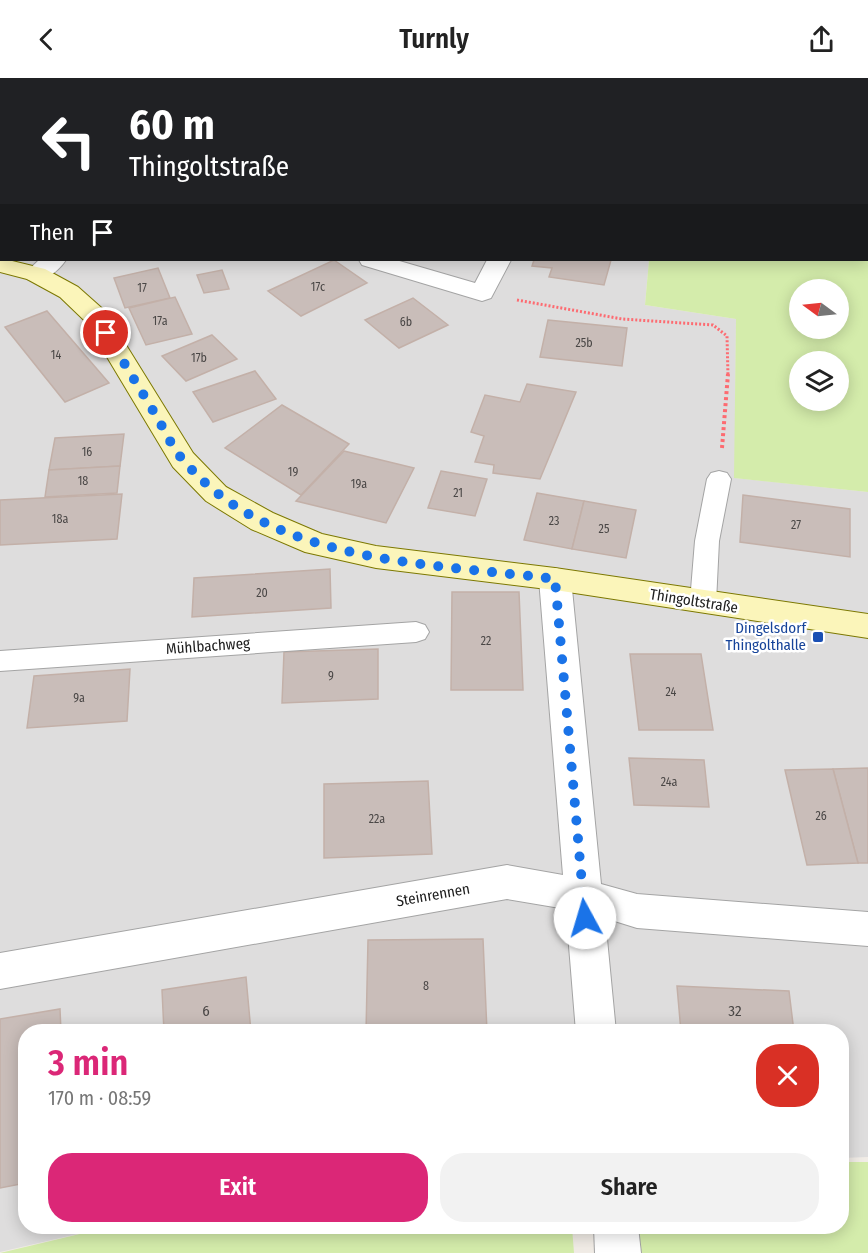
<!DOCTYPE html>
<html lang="en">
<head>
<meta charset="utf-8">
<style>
  body { margin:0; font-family:"Fira Sans Condensed",sans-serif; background:#f2f2f2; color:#222; height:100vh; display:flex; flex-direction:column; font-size:22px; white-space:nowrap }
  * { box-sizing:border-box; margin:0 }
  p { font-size:20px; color:#767676 }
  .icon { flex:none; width:33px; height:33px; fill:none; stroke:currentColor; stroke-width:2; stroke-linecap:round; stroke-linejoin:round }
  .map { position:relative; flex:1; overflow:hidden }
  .side { position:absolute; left:18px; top:946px; width:831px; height:210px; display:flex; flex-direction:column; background:#fff; border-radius:24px; box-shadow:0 3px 15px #0003 }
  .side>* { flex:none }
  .banner { position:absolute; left:0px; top:0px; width:868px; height:183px; box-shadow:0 3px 15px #0003; background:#202124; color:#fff; overflow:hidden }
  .needle { width:39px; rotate:285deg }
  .tools { position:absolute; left:789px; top:201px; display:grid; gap:12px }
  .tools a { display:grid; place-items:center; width:60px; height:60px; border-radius:50%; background:#fff; box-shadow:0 3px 15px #0003; font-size:30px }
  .pin { position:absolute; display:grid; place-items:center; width:51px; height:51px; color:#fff; margin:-26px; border:3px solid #fff; border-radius:50%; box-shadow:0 2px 6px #0007 }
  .me { position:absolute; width:66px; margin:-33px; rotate:354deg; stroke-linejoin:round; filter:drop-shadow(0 0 4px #0008) }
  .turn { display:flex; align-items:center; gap:21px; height:126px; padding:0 30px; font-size:27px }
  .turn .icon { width:78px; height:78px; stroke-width:2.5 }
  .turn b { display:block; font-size:42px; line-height:51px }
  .then { display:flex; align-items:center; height:57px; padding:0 30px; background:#0003; gap:12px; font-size:22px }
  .round { display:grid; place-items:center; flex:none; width:63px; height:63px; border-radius:24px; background:#f2f2f2 }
  .summary { display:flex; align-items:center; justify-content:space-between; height:102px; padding:0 30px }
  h1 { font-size:36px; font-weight:600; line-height:45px; color:#db2777 }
  .primary-button { display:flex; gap:12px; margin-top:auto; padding:12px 30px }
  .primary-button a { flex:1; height:69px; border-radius:24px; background:#db2777; color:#fff; font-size:24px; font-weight:600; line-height:69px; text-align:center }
  .primary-button a+a { background:#f2f2f2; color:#222 }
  header { display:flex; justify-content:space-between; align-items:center; height:78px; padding:0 30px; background:#fff; font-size:27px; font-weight:600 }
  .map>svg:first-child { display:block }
  .residential { fill:#dedddd }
  .grass { fill:#d4ecab; fill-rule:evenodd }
  .building { fill:#c9bdb9; stroke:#c3b0a8; stroke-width:1.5 }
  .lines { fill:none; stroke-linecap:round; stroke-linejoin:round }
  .service-casing { stroke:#a4a4a4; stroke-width:2 }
  .minor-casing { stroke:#a4a4a4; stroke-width:2 }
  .secondary-casing { stroke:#7c7802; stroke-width:2 }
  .path-far1 { stroke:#fd6b71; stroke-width:3; stroke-dasharray:2 2; stroke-linecap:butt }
  .path { stroke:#fd6b71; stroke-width:4; stroke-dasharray:3 3; stroke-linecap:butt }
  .service { fill:#fff; fill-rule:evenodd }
  .minor { fill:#fff; fill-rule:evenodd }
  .secondary { fill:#fbf5ba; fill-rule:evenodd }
  .route { stroke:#1a73e8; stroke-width:10; stroke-dasharray:0 18 }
  .transit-dot { fill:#1a4fb4; stroke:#fff; stroke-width:2 }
  .labels { text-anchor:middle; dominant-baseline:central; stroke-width:5; stroke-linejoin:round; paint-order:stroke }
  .number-label { font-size:12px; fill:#4a4746 }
  .street-label { font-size:15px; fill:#202020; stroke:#fff }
  .transit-label { font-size:15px; fill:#164399; stroke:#fff; text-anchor:end }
  .near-number-label { font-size:15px; fill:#4a4746 }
</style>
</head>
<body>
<header><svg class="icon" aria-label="back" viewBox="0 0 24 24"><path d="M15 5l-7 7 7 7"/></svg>Turnly<svg class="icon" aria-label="share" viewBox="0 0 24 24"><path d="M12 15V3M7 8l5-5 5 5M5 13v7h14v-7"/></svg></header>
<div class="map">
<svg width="868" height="1175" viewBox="0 0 868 1175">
  <rect width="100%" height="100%" fill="#f1ece6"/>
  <!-- residential -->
  <path class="residential" d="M0,0h734l-732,2v180h647l-4,45 91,14 -1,159 133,14v665l-26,1v-126h-816v195h82l-108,25z"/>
  <!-- grass -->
  <g class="grass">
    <path d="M868,87v327l-134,-14 2,-159 -91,-14 4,-45h218zM800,212h38v38h-38zM800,284h38v38h-38z"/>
    <path d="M842,1084h26v91h-232l-3,-26h209z"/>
    <path d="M109,1149h463l2,26h-574z"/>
  </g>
  <!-- building -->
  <g class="building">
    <path d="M0,0h56v2h-54l-2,22z"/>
    <path d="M334,182l33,23 -66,33 -33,-25z"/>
    <path d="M534,182h77l-7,25 -55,-8 3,-9 -20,-2z"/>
    <path d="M158,190l12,30 -45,10 -11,-30z"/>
    <path d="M222,192l7,19 -25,4 -7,-18z"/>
    <path d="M175,219l17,37 -46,11 -17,-37z"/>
    <path d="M413,220l35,27 -49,23 -34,-28z"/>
    <path d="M47,233l62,72 -44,19 -60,-75z"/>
    <path d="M548,242l79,8 -5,38 -82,-9z"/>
    <path d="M212,257l25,24 -51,22 -24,-25z"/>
    <path d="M255,293l21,28 -63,23 -20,-30z"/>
    <path d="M527,306l49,8 -36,87 -47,-6 1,-8 -19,-3 9,-26 -13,-4 14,-37 35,7z"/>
    <path d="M282,327l67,39 -48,51 -76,-47z"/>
    <path d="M124,356l-4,32 -71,4 6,-32z"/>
    <path d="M344,373l70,17 -28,55 -90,-22z"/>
    <path d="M120,388l-3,27 -72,4 4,-27z"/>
    <path d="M441,393l46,8 -12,37 -47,-8z"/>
    <path d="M537,415l47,8 -12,48 -48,-9z"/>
    <path d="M122,416l-5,45 -117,6v-45z"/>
    <path d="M743,417l107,14v48l-110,-15z"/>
    <path d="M584,423l52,9 -10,48 -54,-9z"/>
    <path d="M330,491l1,39 -139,9 2,-39z"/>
    <path d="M452,514h67l4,98h-72z"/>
    <path d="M378,571v50l-96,4 2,-51z"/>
    <path d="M630,576h71l12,76h-74z"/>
    <path d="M130,591l-3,52 -100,7 7,-52z"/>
    <path d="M629,680l75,2 5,47 -75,-2z"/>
    <path d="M868,690v95h-10l-25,-94z"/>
    <path d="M833,691l25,94 -51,2 -22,-95z"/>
    <path d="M428,703l4,73 -108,4v-74z"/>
    <path d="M483,861l4,93h-121l2,-92z"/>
    <path d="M246,899l5,55h-87l-2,-42z"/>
    <path d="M677,908l112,5 5,41h-113z"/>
    <path d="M60,931l1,23h-35v151l-26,5v-169z"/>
  </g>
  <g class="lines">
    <!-- service casing -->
    <g class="service-casing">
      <g id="service">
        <path d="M719,393l8,2 4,6 -12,62 -3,61 -4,7 -9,3 -9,-3 -4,-7 5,-61 12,-62 4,-6z"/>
        <path d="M416,544l9,3 4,7 -4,7 -9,3 -416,29v-20z"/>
      </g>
    </g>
    <!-- minor casing -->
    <g class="minor-casing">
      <g id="minor">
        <rect x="369" y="0" width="20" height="2"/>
        <rect x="867" y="73" width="1" height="14"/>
        <path d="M39,182h27c-9,13 -23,23 -39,19l-3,-5z"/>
        <path d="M359,182h37l79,23 12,-23h24l-20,38 -9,3 -120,-36z"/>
        <path d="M555,490l11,3 5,8 30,305 36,10 231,18v34l-231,-18 -32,-10 11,114h-40l-10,-123 -59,-10 -507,90v-36l507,-88 56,10 -24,-296 5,-8z"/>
        <path d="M594,1149h44l3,26h-46z"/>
      </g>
    </g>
    <!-- secondary casing -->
    <g class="secondary-casing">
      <path id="secondary" d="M0,180l45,11 33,18 27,24 88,142 33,34 47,26 49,21 54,12 179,22 313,46v24l-313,-48 -179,-22 -71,-16 -54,-23 -45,-28 -33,-34 -87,-145 -26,-25 -33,-18 -27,-7z"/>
    </g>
    <!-- path-far1 -->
    <g class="path-far1">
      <path d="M143,2l2,-2"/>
      <path d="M517,222l105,19 91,6 14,11 1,40"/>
    </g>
    <!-- path -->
    <path class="path" d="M722,370l6,-74"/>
    <!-- service -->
    <use href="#service" class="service"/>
    <!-- minor -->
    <use href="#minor" class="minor"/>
    <!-- secondary -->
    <use href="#secondary" class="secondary"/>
  </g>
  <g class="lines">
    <!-- route -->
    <path class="route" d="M106,255c17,29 35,57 52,86 8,14 15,30 26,42 88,104 246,102 371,118l30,339"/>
  </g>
  <!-- markers -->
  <rect class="transit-dot" x="812" y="553" width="12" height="12" rx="3"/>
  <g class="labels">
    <!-- number labels -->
    <g class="number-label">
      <text x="318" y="209">17c</text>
      <text x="142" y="210">17</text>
      <text x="160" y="243">17a</text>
      <text x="406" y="244">6b</text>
      <text x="584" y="265">25b</text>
      <text x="56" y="277">14</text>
      <text x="199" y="280">17b</text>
      <text x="87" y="374">16</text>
      <text x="293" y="394">19</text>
      <text x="83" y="403">18</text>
      <text x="359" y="406">19a</text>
      <text x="458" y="415">21</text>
      <text x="60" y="441">18a</text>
      <text x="554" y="443">23</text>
      <text x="796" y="447">27</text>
      <text x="604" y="451">25</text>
      <text x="262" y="515">20</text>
      <text x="486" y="563">22</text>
      <text x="331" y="598">9</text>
      <text x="671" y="614">24</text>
      <text x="79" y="620">9a</text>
      <text x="669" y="704">24a</text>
      <text x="821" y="738">26</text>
      <text x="377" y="741">22a</text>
      <text x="426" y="908">8</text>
    </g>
    <!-- street labels -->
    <g class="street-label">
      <text transform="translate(694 523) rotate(9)">Thingoltstraße</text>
      <text transform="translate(208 568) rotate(-4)">Mühlbachweg</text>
      <text transform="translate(433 817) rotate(-10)">Steinrennen</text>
    </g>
    <!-- transit labels -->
    <g class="transit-label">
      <text x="806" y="550">Dingelsdorf<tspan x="806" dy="17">Thingolthalle</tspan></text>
    </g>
    <!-- near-number labels -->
    <g class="near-number-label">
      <text x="206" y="933">6</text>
      <text x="735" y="933">32</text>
    </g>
  </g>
</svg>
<div class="tools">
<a><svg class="needle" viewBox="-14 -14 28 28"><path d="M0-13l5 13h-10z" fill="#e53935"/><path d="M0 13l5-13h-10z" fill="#767676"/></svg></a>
<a><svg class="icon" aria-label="layers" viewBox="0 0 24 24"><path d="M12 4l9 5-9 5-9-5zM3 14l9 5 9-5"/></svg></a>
</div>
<div class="pin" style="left:106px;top:255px;background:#d93025"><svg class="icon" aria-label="arrive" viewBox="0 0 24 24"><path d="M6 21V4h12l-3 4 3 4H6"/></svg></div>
<svg class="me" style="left:585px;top:840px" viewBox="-20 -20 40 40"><circle r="19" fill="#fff"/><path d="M0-13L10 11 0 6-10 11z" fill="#1a73e8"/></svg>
<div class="banner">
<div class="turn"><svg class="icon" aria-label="left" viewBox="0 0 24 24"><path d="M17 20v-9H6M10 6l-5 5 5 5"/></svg><div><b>60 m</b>Thingoltstraße</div></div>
<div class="then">Then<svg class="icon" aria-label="arrive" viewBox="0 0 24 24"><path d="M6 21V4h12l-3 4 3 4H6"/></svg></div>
</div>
<section class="side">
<div class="summary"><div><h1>3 min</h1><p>170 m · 08:59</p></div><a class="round" style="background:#d93025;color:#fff"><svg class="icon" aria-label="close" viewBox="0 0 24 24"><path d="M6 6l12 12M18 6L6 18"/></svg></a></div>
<div class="primary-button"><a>Exit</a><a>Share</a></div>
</section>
</div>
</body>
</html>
